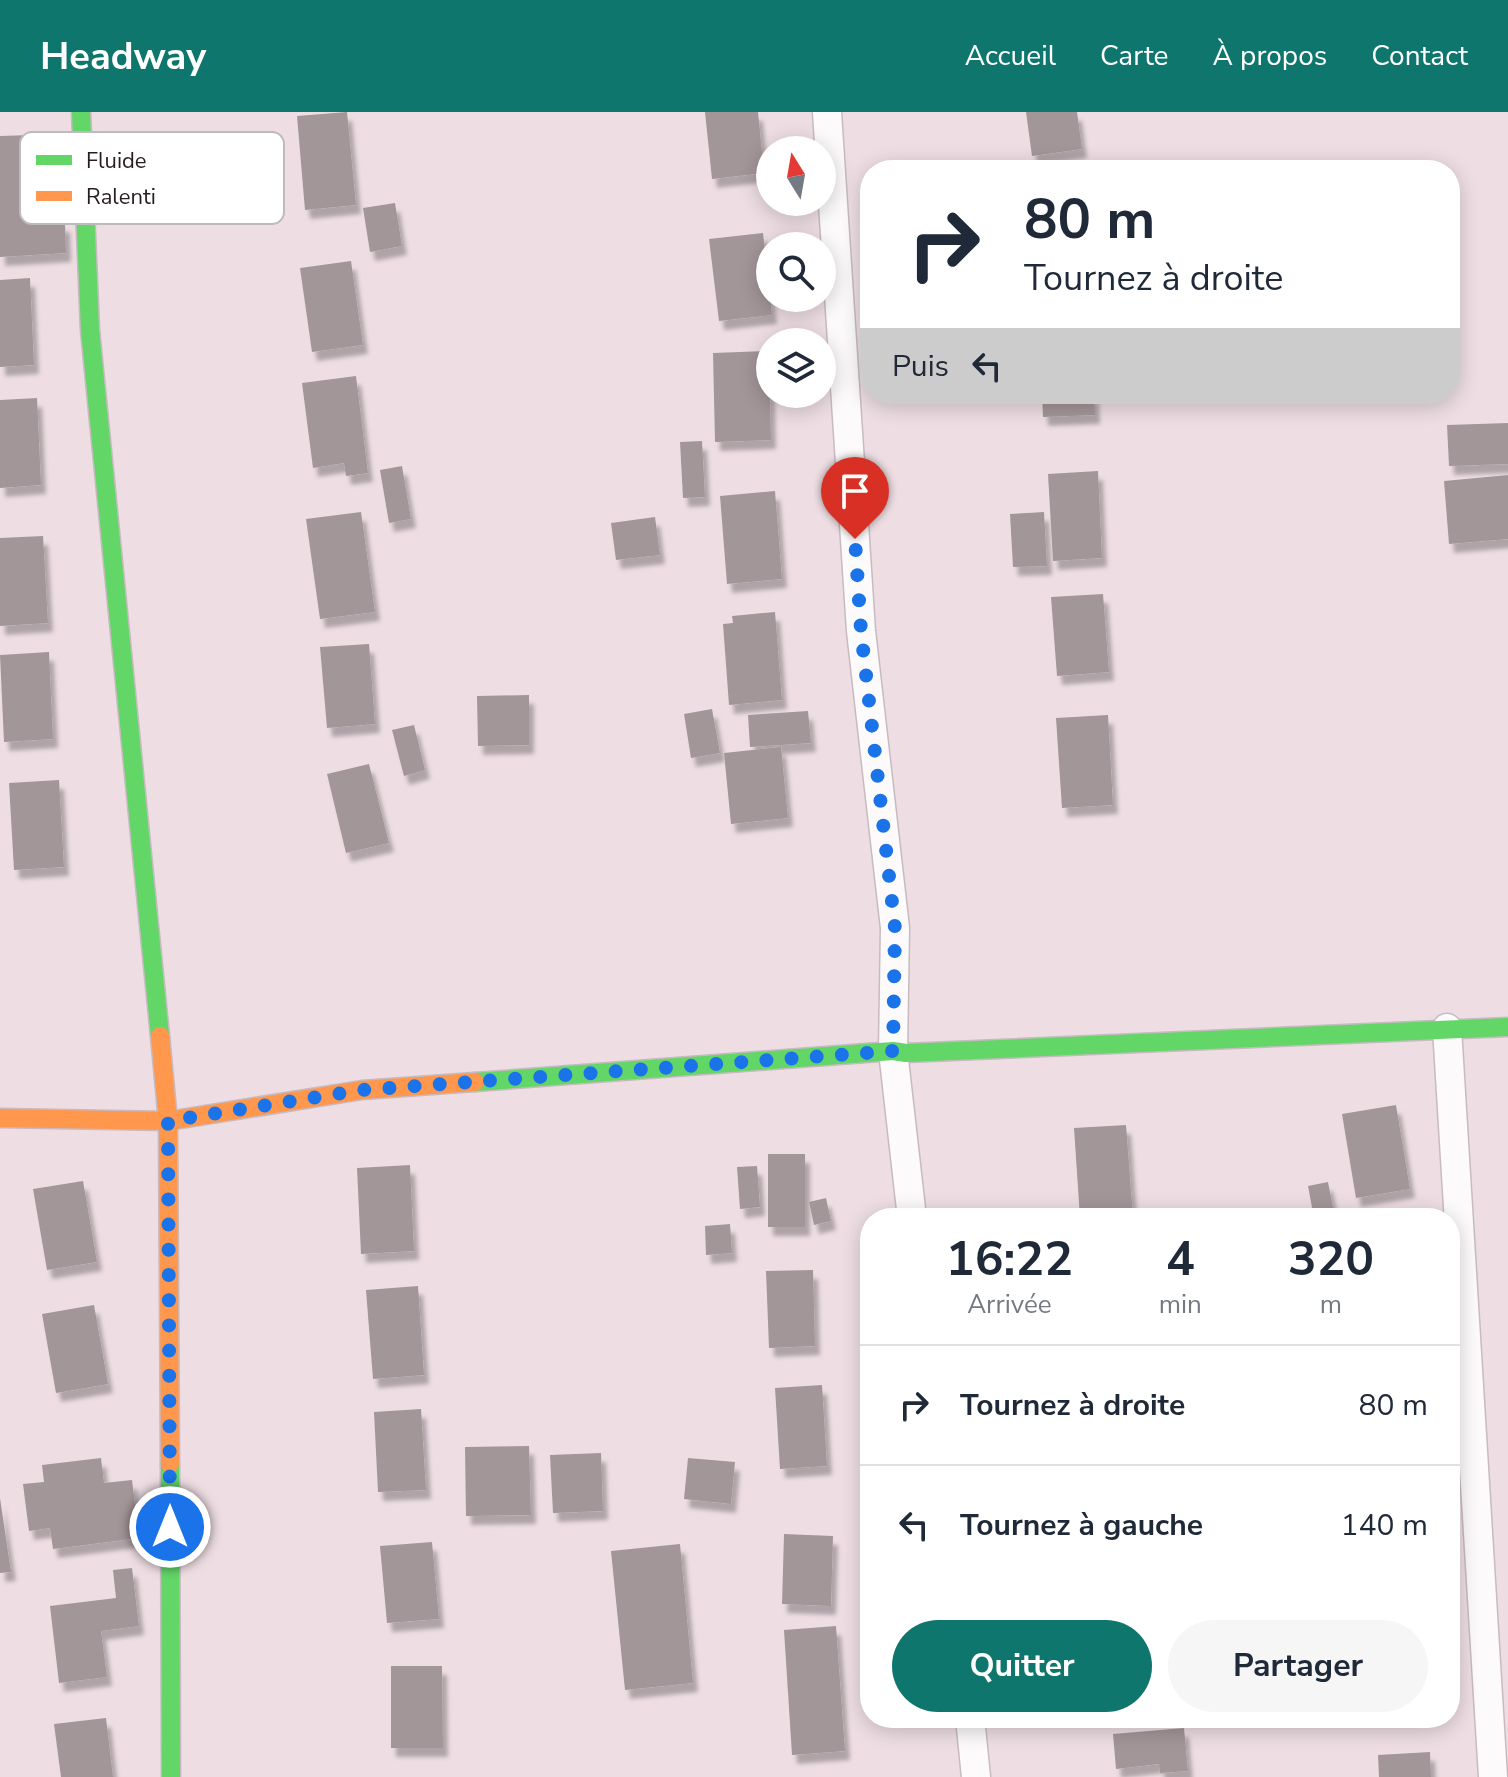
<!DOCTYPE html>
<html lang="fr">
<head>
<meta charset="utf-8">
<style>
  body { margin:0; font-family:"Nunito Sans",sans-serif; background:#f6f6f7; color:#1f2937; height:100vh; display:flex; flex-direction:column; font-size:30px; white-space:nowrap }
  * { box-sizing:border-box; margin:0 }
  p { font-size:26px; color:#747a83 }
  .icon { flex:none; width:44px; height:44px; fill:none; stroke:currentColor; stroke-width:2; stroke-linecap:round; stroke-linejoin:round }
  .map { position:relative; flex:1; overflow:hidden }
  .details { position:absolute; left:860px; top:1096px; width:600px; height:520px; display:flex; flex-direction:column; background:#fff; border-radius:32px; box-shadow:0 4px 20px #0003 }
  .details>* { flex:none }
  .banner { position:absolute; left:860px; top:48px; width:600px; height:244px; border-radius:32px; box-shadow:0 4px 20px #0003; background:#fff; color:#1f2937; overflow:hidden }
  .needle { width:52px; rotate:349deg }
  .controls { position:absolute; left:756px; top:24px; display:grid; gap:16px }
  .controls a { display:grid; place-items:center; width:80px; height:80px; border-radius:50%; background:#fff; box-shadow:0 4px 20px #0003; font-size:40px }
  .pin { position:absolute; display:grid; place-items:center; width:68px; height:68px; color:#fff; margin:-82px -34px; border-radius:50% 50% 50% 0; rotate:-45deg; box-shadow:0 0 8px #0007 }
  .pin .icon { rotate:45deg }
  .me { position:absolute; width:88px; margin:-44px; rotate:0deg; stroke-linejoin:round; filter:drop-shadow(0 0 6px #0008) }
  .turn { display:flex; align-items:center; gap:28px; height:168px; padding:0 32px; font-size:36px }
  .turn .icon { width:104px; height:104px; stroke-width:2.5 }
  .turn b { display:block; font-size:56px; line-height:68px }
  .then { display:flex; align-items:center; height:76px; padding:0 32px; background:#0003; gap:16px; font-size:30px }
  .eta { display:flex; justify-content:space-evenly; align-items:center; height:136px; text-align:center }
  .eta b { font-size:48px; font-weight:700; line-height:56px }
  .primary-button { display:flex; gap:16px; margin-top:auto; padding:16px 32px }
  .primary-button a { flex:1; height:92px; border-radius:48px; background:#0f766e; color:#fff; font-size:32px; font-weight:700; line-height:92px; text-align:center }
  .primary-button a+a { background:#f6f6f7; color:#1f2937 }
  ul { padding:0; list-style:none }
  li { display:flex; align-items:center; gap:24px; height:120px; padding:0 32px; border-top:2px solid #e0e1e3 }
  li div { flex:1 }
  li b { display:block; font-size:30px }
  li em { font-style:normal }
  header { display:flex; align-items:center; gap:48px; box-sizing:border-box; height:112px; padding:0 40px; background:#0f766e; color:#fff }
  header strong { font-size:38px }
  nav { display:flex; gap:44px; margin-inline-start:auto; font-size:28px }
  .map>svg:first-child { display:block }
  .building { fill:#a39699; filter:url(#shadow) }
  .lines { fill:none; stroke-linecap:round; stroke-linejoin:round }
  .street-casing { stroke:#c7bbc0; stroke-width:31 }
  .fast-casing { stroke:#c7bbc0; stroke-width:21 }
  .slow-casing { stroke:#c7bbc0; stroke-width:21 }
  .street { stroke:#fcfafb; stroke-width:28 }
  .fast { stroke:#63d668; stroke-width:18 }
  .slow { stroke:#ff974d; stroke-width:18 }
  .route { stroke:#1a73e8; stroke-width:14; stroke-dasharray:0 25.2 }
  .key { fill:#fff; stroke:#bebbbc; stroke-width:2 }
  .key-label { font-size:22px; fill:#271c21 }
</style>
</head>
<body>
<header>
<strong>Headway</strong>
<nav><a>Accueil</a><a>Carte</a><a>À propos</a><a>Contact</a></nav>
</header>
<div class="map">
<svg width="1508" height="1665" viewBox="0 0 1508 1665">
  <defs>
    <filter id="shadow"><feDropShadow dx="5" dy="9" stdDeviation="2" flood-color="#0004"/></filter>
  </defs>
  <rect width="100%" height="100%" fill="#eedee4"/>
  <!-- building -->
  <g class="building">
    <path d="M347,0l9,93 -51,5 -8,-94z"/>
    <path d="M705,0h53l6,61 -52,6z"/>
    <path d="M1026,0h51l5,37 -50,7z"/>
    <path d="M31,23l5,89 29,-1 1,30 -66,4v-121z"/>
    <path d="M395,91l7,43 -32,6 -7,-44z"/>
    <path d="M763,121l9,82 -53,6 -10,-82z"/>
    <path d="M351,149l12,84 -51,7 -12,-84z"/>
    <path d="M30,166l4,87 -34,2v-87z"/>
    <path d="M769,239l2,89 -56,2 -2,-89z"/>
    <path d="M356,264l12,97 -22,3 -2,-13 -31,5 -11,-85z"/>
    <path d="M1042,282h52l1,21 -52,2z"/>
    <path d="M37,286l4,87 -41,3v-88z"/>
    <path d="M1508,311v41l-59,2 -2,-41z"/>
    <path d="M702,329l3,56 -22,1 -3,-56z"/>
    <path d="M402,354l9,53 -22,4 -9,-53z"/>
    <path d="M1098,359l4,87 -49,3 -5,-87z"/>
    <path d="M1508,363v64l-59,5 -5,-63z"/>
    <path d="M775,379l7,88 -55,5 -7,-88z"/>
    <path d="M361,400l14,100 -55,7 -14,-100z"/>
    <path d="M1044,400l3,54 -34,1 -3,-53z"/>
    <path d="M655,405l5,38 -44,5 -5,-37z"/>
    <path d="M43,424l5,87 -48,3v-88z"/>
    <path d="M1103,482l6,78 -52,4 -6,-79z"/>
    <path d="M775,500l7,88 -53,5 -6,-81 10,-1 -1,-7z"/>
    <path d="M369,532l6,80 -48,4 -7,-81z"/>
    <path d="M49,540l4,87 -49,3 -4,-87z"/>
    <path d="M529,583v50l-51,1 -1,-50z"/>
    <path d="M712,597l8,44 -29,5 -7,-44z"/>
    <path d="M808,599l3,32 -61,4 -2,-32z"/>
    <path d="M1108,603l5,90 -51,3 -6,-90z"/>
    <path d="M414,613l11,45 -21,6 -12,-46z"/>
    <path d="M781,635l7,71 -57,6 -7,-71z"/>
    <path d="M369,652l20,79 -43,10 -19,-79z"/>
    <path d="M59,668l5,87 -50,3 -5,-87z"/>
    <path d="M1396,993l14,84 -54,9 -14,-84z"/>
    <path d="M1126,1013l7,92 -53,1 -6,-90z"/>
    <rect x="768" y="1042" width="37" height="73"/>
    <path d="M410,1053l4,86 -53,3 -4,-86z"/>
    <path d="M757,1054l3,41 -20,2 -3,-42z"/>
    <path d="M83,1069l14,81 -50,8 -14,-81z"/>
    <path d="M1328,1070l7,36h-21l-6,-32z"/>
    <path d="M826,1086l5,23 -17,4 -5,-23z"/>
    <path d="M1307,1099l1,7h-47v-2z"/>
    <path d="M730,1112l2,29 -26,2 -1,-29z"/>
    <path d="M813,1158l2,76 -46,2 -3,-77z"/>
    <path d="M418,1174l6,89 -51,4 -7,-89z"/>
    <path d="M94,1193l14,79 -52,9 -14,-79z"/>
    <path d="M822,1273l5,81 -47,3 -5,-81z"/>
    <path d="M421,1297l5,81 -48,2 -4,-80z"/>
    <path d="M529,1334l2,69 -65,1 -1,-69z"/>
    <path d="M601,1341l2,58 -50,2 -3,-58z"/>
    <path d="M101,1346l3,25 28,-3 7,58 -86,11 -3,-21 -21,3 -6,-47 21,-2 -2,-17z"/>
    <path d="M688,1346l47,4 -4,42 -47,-5z"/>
    <path d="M0,1386l11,74 -11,1z"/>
    <path d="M784,1422l49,2 -2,70 -49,-2z"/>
    <path d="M432,1430l7,77 -52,4 -7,-77z"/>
    <path d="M680,1432l13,139 -68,7 -14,-139z"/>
    <path d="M132,1456l7,58 -38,5 6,46 -48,6 -9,-77 66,-8 -3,-28z"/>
    <path d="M836,1514l9,125 -53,4 -8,-125z"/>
    <path d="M391,1554h51l1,82h-52z"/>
    <path d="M106,1606l7,59h-52l-7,-53z"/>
    <path d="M1184,1616l4,43 -28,2 -1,-9 -43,5 -3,-35z"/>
    <path d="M1430,1640l1,25h-52l-1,-22z"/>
  </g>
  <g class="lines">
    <!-- street casing -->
    <g class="street-casing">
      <g id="street">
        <path d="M827,0l34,519 34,297 -2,123 19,167"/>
        <path d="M1447,916l46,749"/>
        <path d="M970,1606l6,59"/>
      </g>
    </g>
    <!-- fast casing -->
    <g class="fast-casing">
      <g id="fast">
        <path d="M81,0l9,218 70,706"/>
        <path d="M475,970l418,-31 13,2 602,-26"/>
        <path d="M170,1352l1,313"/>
      </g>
    </g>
    <!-- slow casing -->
    <g class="slow-casing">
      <g id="slow">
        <path d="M160,924l8,85 2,343"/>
        <path d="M0,1006l168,3 194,-31 113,-8"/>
      </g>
    </g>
    <!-- street -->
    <use href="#street" class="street"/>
    <!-- fast -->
    <use href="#fast" class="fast"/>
    <!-- slow -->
    <use href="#slow" class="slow"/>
  </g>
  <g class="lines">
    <!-- route -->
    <path class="route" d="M170,1415l-2,-406 194,-31 531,-39 2,-123 -34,-297 -6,-92"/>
  </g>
  <!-- legend -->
  <rect x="20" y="20" width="264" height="92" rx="12" class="key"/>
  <rect x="36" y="43" width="36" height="10" fill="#63d668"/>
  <rect x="36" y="79" width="36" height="10" fill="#ff974d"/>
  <g class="key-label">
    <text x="86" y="56">Fluide</text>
    <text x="86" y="92">Ralenti</text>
  </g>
</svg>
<div class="controls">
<a><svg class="needle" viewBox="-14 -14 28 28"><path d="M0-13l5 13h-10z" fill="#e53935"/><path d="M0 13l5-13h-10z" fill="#747a83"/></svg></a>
<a><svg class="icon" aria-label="search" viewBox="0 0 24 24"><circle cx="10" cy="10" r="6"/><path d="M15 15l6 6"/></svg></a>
<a><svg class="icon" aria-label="layers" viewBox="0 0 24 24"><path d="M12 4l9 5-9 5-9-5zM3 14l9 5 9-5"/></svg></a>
</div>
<div class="pin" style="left:855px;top:427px;background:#d93025"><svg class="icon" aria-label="arrive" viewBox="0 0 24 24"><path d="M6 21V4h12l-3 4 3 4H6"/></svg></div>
<svg class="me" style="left:170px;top:1415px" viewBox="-20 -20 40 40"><circle r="17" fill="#1a73e8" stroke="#fff" stroke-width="3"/><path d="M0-11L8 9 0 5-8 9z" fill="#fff"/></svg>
<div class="banner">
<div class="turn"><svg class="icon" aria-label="right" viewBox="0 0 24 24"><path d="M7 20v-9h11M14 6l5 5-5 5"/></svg><div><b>80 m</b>Tournez à droite</div></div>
<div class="then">Puis<svg class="icon" aria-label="left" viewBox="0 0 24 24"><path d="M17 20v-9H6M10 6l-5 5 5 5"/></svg></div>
</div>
<section class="details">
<div class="eta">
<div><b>16:22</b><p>Arrivée</p></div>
<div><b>4</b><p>min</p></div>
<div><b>320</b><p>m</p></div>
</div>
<ul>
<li><svg class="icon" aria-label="right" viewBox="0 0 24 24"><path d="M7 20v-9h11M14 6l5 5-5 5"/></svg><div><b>Tournez à droite</b></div><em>80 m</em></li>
<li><svg class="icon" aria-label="left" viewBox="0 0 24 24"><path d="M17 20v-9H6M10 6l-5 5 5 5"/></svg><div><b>Tournez à gauche</b></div><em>140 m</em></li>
</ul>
<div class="primary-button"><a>Quitter</a><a>Partager</a></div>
</section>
</div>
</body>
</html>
